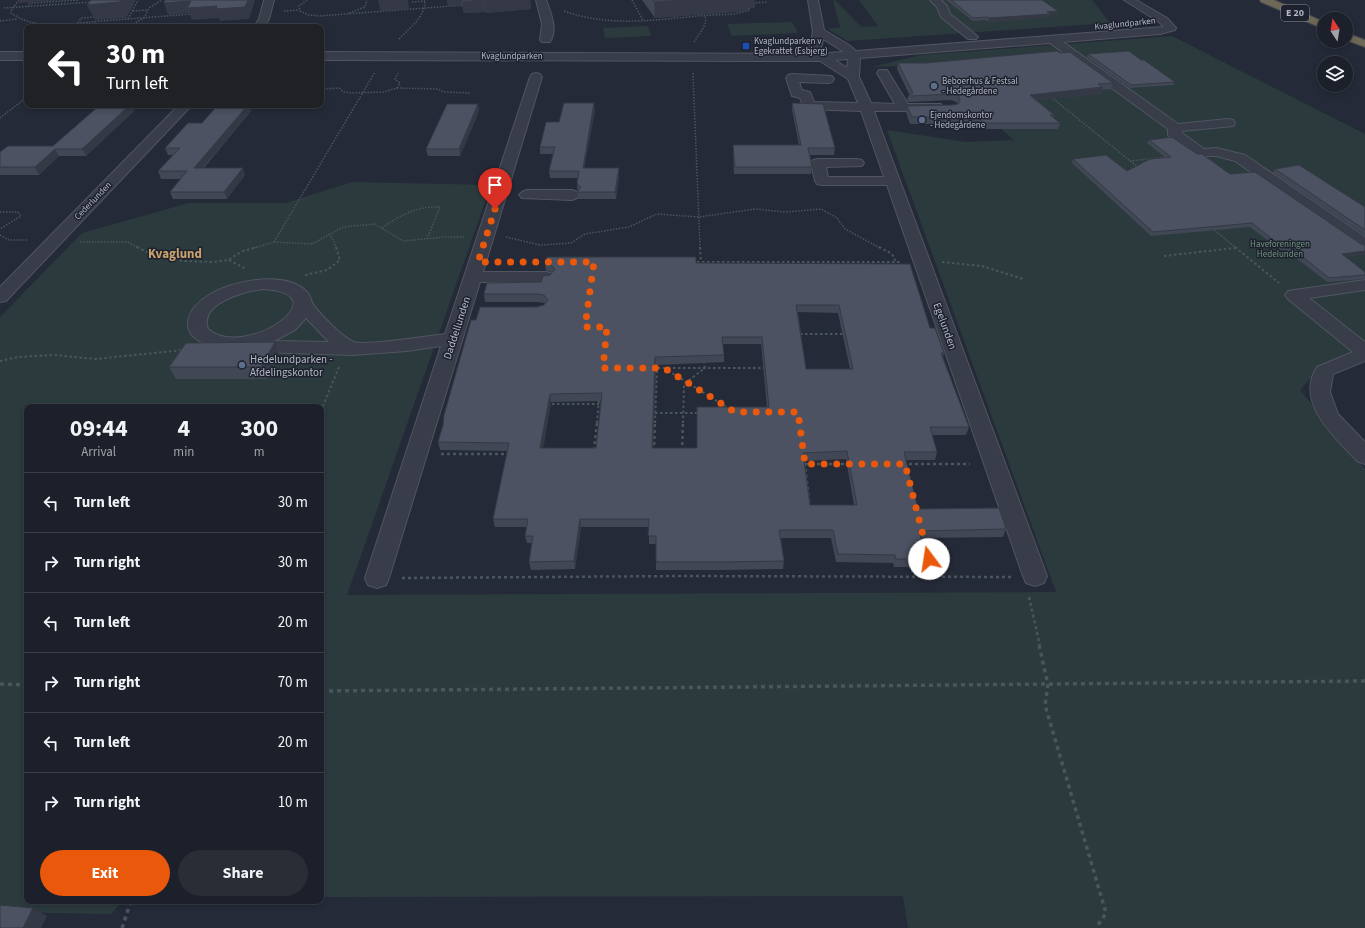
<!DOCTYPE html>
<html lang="en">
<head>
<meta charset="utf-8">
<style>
  body { margin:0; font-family:"Source Sans 3",sans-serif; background:#292d36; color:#f1f3f6; height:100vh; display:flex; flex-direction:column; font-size:15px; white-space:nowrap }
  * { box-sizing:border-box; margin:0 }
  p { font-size:13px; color:#a0a3a8 }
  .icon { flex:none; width:22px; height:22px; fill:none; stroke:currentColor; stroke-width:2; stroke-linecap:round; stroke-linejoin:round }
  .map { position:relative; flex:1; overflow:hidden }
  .side { position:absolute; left:24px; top:404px; width:300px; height:500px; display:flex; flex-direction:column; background:#1c202a; border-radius:8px; box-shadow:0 2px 6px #0003,0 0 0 1px #3a3e47 }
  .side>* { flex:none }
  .banner { position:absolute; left:24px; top:24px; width:300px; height:84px; border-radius:8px; box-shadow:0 2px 6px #0003,0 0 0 1px #3a3e47; background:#202124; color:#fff; overflow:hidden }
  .needle { width:26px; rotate:348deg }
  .fabs { position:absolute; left:1317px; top:12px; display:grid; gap:8px }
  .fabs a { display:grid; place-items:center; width:36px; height:36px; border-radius:50%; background:#1c202a; box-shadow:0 2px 6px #0003,0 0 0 1px #3a3e47; font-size:20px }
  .pin { position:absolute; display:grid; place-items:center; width:34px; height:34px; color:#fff; margin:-41px -17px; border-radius:50% 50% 50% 0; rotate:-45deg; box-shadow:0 0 4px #0007 }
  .pin .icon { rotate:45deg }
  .me { position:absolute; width:44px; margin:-22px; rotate:346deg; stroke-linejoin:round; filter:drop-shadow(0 0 3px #0008) }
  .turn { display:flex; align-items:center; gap:14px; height:84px; padding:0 16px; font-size:18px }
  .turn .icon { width:52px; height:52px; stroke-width:2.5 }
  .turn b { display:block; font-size:28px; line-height:34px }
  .eta { display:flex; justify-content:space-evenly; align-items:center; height:68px; text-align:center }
  .eta b { font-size:24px; font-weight:700; line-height:28px }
  .primary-button { display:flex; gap:8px; margin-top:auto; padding:8px 16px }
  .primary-button a { flex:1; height:46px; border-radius:24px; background:#ea580c; color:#fff; font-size:16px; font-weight:700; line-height:46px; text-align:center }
  .primary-button a+a { background:#292d36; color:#f1f3f6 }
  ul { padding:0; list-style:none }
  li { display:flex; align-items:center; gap:12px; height:60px; padding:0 16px; border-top:1px solid #3a3e47 }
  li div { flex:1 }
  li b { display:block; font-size:15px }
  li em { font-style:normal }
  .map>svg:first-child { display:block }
  .green { fill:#2b3a3d }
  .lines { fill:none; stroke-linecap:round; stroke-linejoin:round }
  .minor-casing { stroke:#515561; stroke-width:2 }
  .highway-casing { stroke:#414551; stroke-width:2 }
  .path-far3 { stroke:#49565b; stroke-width:1.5; stroke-dasharray:1.5 1.5; stroke-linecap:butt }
  .path-far2 { stroke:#49565b; stroke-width:2; stroke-dasharray:2.5 2.5; stroke-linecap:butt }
  .path-far1 { stroke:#49565b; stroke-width:2.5; stroke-dasharray:3 3; stroke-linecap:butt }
  .path { stroke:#49565b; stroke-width:3.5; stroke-dasharray:4 4; stroke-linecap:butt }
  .minor { fill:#383d49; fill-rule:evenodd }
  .highway { fill:#6e6856; fill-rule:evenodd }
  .wall { fill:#414754; fill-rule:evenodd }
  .shaded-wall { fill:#353945 }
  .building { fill:#4c5262; stroke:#353945; fill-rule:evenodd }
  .route { stroke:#ea580c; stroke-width:7; stroke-dasharray:0 12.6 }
  .transit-dot { fill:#1a4fb4; stroke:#1e222e; stroke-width:1.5 }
  .service-dot { fill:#5c6f8a; stroke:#1e222e; stroke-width:1.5 }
  .labels { text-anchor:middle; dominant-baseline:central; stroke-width:3; stroke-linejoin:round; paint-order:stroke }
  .far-street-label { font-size:9px; fill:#b4b8c5; stroke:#1e222e }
  .far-poi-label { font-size:9px; fill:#b4b8c5; stroke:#1e222e; text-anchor:start }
  .far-park-label { font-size:9px; fill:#6e937c; stroke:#1e222e }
  .shield { fill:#1e222e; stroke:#878b98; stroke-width:1 }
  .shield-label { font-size:10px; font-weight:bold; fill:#b4b8c5 }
  .street-label { font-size:11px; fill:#b4b8c5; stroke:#1e222e }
  .poi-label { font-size:11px; fill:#b4b8c5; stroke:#1e222e; text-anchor:start }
  .far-district-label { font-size:13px; font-weight:bold; fill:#c7a26d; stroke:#1e222e }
</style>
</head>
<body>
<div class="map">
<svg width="1365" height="928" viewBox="0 0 1365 928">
  <rect width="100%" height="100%" fill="#252a38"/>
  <!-- green -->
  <g class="green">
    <path d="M833,0h2l26,27 17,-1 -19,-26h233l18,23 -262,18 -20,-12 12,-2z"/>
    <path d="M792,22l6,11 -66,3 -5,-12z"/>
    <path d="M648,26l3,10 -46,2 -2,-10z"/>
    <path d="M1172,36l193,98v215l-44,18 -21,23 65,79v459h-457l-5,-32 -582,1v-490h-294v494h95l-11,13 -111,-2v-595l82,-84 107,-30h97l66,-21 139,3 -144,410 709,-3 -169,-462 79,12 48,-2 -86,-75 -56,2 49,-12z"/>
  </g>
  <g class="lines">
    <!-- minor casing -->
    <g class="minor-casing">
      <g id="minor">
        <path d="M264,0h10l-5,19 -5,8h-10l5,-8z"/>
        <path d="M536,0h10c5,13 12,30 4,42h-8l-2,-2 2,-16z"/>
        <path d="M808,0h10l6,30 25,15 7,6 308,-24 -5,-5 -35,-22h12l31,18 9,10 -1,2 -15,4 -97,8 115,82 50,-5 5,1 2,3 -2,3 -51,5v2l22,16 12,-1 29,7 120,82v12l-6,-2 -124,-86 -19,-5h-20l-26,-18 -2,-3v-6l-118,-86 -190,15 -1,19 12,26 24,1 -18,-31 2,-3h8l21,34h33l1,3 -1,3 -5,1h-62l173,465 -3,7 -9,3 -9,-3 -3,-7 -136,-391h-65l-5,-1 -2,-3 -4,-18 2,-3 5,-1h39l5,1 2,3 -2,3 -36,1 2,10h56l-23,-66 -57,-2 -4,-11 -8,-2 -6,-18 2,-3 4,-1 40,2 2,3 -2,3 -4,1 -29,-1 3,8 8,2 4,10 44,1 -10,-24 -28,-18 -499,-1v-8l492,2 -4,-5 4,-17zM823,39l21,13 -18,1 -5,-5zM848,59l-1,9 -12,-8z"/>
        <path d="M930,0h11l6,6 3,8 26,21 2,2 -2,2h-8l-27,-22 -4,-10z"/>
        <rect x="0" y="52" width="27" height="8"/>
        <path d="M536,73l4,1 2,3 -59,195h62l6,1 3,4 -3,4 -6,1h-65l-91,296 -3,7 -9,3 -9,-3 -3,-7 76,-232 -34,5 -55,4 -92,-3c-4,-1 -7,-4 -11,-5 -5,-1 -13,1 -18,1 -15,-1 -44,-5 -43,-25 0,-12 12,-23 21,-28 23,-15 78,-25 98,-3 4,4 4,10 7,14 9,11 27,30 40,36 9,4 77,-6 91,-8l85,-257 2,-3zM262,289c82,4 -18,72 -54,40 -9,-26 36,-37 54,-40zM306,318l23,24 -55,-1 21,-11z"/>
        <path d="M179,105h13l-186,196 -6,1v-15z"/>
        <path d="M527,190h45l5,2 3,3 -3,3 -5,2 -50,-2 -3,-3 3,-3z"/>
        <path d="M1365,280v10l-56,8 56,44v19l-32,13 -3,18 8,22 27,28v22l-8,-3c-21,-23 -63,-59 -40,-94l36,-15 -65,-53 -3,-4 3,-4 6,-1z"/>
      </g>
    </g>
    <!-- highway casing -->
    <g class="highway-casing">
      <g id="highway">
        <path d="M1260,0h14l50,22v7l-63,-27z"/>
        <path d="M1346,33l19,7v7l-19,-7z"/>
      </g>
    </g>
    <!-- path-far3 -->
    <g class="path-far3">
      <path d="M19,0l-7,9 -1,4c23,16 52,12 78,9"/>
      <path d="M307,0l-8,6 1,5 9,4 10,1 146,-11"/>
      <path d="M632,0l11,20"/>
      <path d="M412,2l13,-1"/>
      <path d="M753,3l15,-1"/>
      <path d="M28,7l2,-4 49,-3"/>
      <path d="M4,8l88,-6"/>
      <path d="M133,11l14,-1"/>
      <path d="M284,11l15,-1"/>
      <path d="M564,11c41,15 82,10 124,6 16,-2 31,-2 47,-3l15,-4 -3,-4"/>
      <path d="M349,13l16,-6 2,-7"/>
      <path d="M128,19l10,-19"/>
      <path d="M0,21l17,-2"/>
      <path d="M89,22l103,-8"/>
      <path d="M78,23l3,-5 13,-1 1,-2"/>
      <path d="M94,23l12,4"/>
      <path d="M128,27l16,-9 5,-10 13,-8"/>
      <path d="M399,39c11,-12 26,-21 26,-39"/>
      <path d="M694,42c5,-9 14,-16 11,-27"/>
      <path d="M693,73l7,175"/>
      <path d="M397,88l3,-5 -5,-4 3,-6"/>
      <path d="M321,89l18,-1 5,4 7,1 33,-1 13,-4 41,1 6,3 26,1"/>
      <path d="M1051,97l88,71"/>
      <path d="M0,118l27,-21"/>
      <path d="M1130,161l37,-4"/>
      <path d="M0,212h18l3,4 -21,13"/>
      <path d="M382,228c18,-13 35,-22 58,-21l-13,32"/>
      <path d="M1212,228l24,20"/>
      <path d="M329,234l5,7 2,7"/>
      <path d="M0,235l9,5h18"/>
      <path d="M506,237l34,8 31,-2 14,-9 44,-7 28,-13 42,3 56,-8 30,3 36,-3 16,9 8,11 35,19"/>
      <path d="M80,242h47l12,6"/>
      <path d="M274,242l101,-170"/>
      <path d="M254,248l20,-6 38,2 31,-17 32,-3 28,17 42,-4h20"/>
    </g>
    <!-- path-far2 -->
    <g class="path-far2">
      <path d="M137,247l16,8 30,6 29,1 16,-2 15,-9 14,-4"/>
      <path d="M700,247l1,15"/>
      <path d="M879,247l13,7 4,8"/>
      <path d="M1235,247l44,36"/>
      <path d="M1164,256l71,-8"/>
      <path d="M229,260l17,9"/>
      <path d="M692,262h209"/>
      <path d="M942,262l40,4 41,13"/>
      <path d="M305,275l22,-5 13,-10 -4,-13"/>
      <path d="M800,334h45"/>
      <path d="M0,361l18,-4 36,-2 42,4 87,-9"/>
      <path d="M653,368h113"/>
      <path d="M664,368l64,40"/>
      <path d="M547,404h52"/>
      <path d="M321,411l18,-44"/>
      <path d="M655,413h44"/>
      <path d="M597,423l2,-24"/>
      <path d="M655,423l2,-55"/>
      <path d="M683,423l1,-39 21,-16 -1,-7"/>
    </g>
    <!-- path-far1 -->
    <g class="path-far1">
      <path d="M594,450l3,-28"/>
      <path d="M654,451l1,-29"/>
      <path d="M682,451l1,-29"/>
      <path d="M441,454h69"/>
      <path d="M804,457l6,51"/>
      <path d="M805,464h43"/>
      <path d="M903,464h67"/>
      <path d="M923,536l6,23"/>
      <path d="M402,578l279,-2 330,1"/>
      <path d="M1029,597l11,49"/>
    </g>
    <!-- path -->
    <g class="path">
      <path d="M1039,645l9,40 -3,20 61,208 -10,15"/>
      <path d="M0,684l27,1"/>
      <path d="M321,691l1044,-10"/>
      <path d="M122,928l9,-27"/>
    </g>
    <!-- minor -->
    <use href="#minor" class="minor"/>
    <!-- highway -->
    <use href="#highway" class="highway"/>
  </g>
  <!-- wall -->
  <g class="wall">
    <path d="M447,0h83l1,9 -46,4v-1l-21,1 -2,-8 -14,1z"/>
    <path d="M642,0h113v8h-7l-1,3 -92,7z"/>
    <path d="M946,0h96l15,14h-6l-1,3 -62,5 -2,-2 -13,1z"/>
    <path d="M1088,54l87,28 -2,3 -43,3 -43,-31z"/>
    <path d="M898,63l215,20 -2,6 -9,1 -1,4 -64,6 17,15v3l6,5 -2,6h-77l-3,-5h-68l-4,-12 1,-6 46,-1 5,-1 -2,-2 -5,-2 -42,2 -2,-2 2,-6 -12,-25z"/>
    <path d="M792,103l43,45 -1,7h-24l2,12 -1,7h-77l-1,-22v-7h66l-7,-35z"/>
    <path d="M478,104l1,7 -19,45h-32l-2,-7z"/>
    <path d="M100,105h32l2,6 -48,45h-27l-20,19h-39v-23l53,-6z"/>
    <path d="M218,105h31l2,6 -47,57 41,7 -18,24h-54l-3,-7 11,-13h-20l-3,-8 15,-16h-5l-3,-7 37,-25z"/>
    <path d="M595,110l-11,58 35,8 -3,23h-38l-1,-16 1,-5h-28l-1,-7 4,-17h-13v-7l19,-25z"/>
    <path d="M1149,140l48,14 33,20 116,83 19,15v7l-38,3 -41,-32h-6l-30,-23 -99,9 -79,-73 1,-4 54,12 39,-13 -19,-15z"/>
    <path d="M1275,169l90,38v28l-92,-62z"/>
    <path d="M545,263h151l234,65 14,25 -1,4 26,70 -3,8h-34l5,17 -2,8h-29l12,49 88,20 -3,8 -82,1 5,21 -3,8h-29l-1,-4 -57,-1 -5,-24h-50l3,23 -1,8 -61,1h-66v-26h-7v-17h-68l-6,42 -44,1 -2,-8 3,-19h-5l-2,-7 2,-9h-32l-2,-8 14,-68 -67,-1 -2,-8 38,-122 68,-15 1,-2 -7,-1h-53l-1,-8 57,-12 9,-7 2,-3 -6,-1zM798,312l40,1 12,56h-44zM723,344h38l6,63 -70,41h-44l3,-83 68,-3v-7zM601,401l-5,47h-53l8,-46zM846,459l8,46h-44l-6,-44z"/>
    <path d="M279,354l-12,25h-91l-7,-12z"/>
  </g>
  <!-- shaded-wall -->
  <g class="shaded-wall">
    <path d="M17,0h44l-42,3z"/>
    <path d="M121,0h15l-10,18 -31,2 -8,-15z"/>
    <path d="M248,0h7l-6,19 -29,2 -1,-3 -27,2 -3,-7 -21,2 -4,-12 27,-2 26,5z"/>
    <path d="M378,0h30l1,9 -29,2z"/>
    <path d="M447,0h14l1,5 -14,1z"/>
    <path d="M483,0l2,12 -21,1 -2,-11z"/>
    <path d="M498,0h32l1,9 -46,4 -1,-12z"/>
    <path d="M685,0h70v8h-7l-1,3 -92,7 -1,-16z"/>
    <path d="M1058,11l-1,3h-6l-1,3 -62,5 1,-4z"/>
    <path d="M1103,87l-2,7 -72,7 1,-6z"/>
    <path d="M594,103l1,7 -12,65v-7z"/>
    <path d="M478,104l1,7 -19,45 -1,-7z"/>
    <path d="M130,105h2l2,6 -48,45 -4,-7z"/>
    <path d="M248,105h1l2,6 -54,64 -3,-7z"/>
    <path d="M55,149l4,7 -20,19 -4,-8z"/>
    <path d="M243,168l2,7 -18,24 -3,-7z"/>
    <path d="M619,168v8l-3,23 -1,-7z"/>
    <path d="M1365,251v4l-25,3 2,-4z"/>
    <path d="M275,342l4,12 -12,25 -6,-12z"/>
    <path d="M655,357l1,8 -4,91v-8z"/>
    <path d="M550,394l1,8 -9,54 -2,-8z"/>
    <path d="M580,519l1,8 -6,42 -1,-8z"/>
    <path d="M33,908l14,8 -6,12h-18z"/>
  </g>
  <!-- building -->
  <g class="building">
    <path d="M91,0h30l-2,2 -32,3z"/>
    <path d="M165,0h83l-3,7 -29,2 1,-3 -30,2 4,-7 -27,2z"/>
    <path d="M462,0h20l-20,2z"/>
    <path d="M483,0h15l-14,1z"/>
    <path d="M653,0h32l-31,2z"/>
    <path d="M951,0h91l16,11 -11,1 4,2 -62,4 -2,-1 -14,1z"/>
    <path d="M1057,51l3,2 10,-1 43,31 -15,1 5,3 -73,8 24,20h-4l10,8h-78l-3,-6h-67l-5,-11 46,-1 5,-1 2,-5 -2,-4 -6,-1 -42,2 -1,-2 4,-1 -15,-30h28z"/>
    <path d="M1129,51l12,9h3l31,22 -44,3 -43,-31z"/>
    <path d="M564,103h30l-11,65h36l-4,24h-38l4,-4 -4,-5 2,-12h-30l6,-24h-15l6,-25h13z"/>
    <path d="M792,103l31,1 12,44h-27l4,19h-77l-2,-22h68z"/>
    <path d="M447,104h31l-19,45h-33z"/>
    <path d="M100,105h30l-48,44h-27l-20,18h-35v-15l8,-6h45z"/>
    <path d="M218,105h30l-54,63h49l-19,24h-54l17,-21h-29l22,-23h-15l23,-25h14z"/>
    <path d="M1172,137l25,17h5l28,20 25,-2 106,72 4,1v6l-23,3 23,18v3l-36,3 -40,-32 -7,1 -30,-24 -99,9 -80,-73 33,-4 21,16 23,-12 21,-2 -22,-17z"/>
    <path d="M1299,165l66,42v23l-90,-61z"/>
    <path d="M547,257h149v6l214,1 20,64h5l9,25h-3l28,74h-39l7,25h-33l14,57 81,-1 7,21 -87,2 7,28h-30l-1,-4 -57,-1 -5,-24h-54l5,31 -61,1h-67v-26h-8l1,-17h-69l-6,42 -45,1 4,-26h-8l3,-17h-35l16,-76 -71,-1 5,-17 1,-10 27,-95h5l4,-13h57l7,-2 4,-5 -4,-5 -7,-1h-53l3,-11 54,-1 2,-6 7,-1 5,-6 -4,-4 -6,-2zM796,305h43l14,64h-47zM722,337h40l7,70h-72v41h-45l3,-91 69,-2zM602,393l-6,55h-56l10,-54zM847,451l10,54h-47l-7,-52z"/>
    <path d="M275,342l-14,25h-92l17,-24z"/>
    <path d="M0,905l33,3 -10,20h-23z"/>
  </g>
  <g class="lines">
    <!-- route -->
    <path class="route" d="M495,209l-17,53h116l-9,65h22l-4,41h61l71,44h63l7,52h100l24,95"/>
  </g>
  <!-- markers -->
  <rect class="transit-dot" x="742" y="42" width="8" height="8" rx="2"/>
  <g class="service-dot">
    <circle cx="934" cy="86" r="4"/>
    <circle cx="922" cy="120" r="4"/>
    <circle cx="242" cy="365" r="4"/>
  </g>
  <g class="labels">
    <!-- far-street labels -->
    <g class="far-street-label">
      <text transform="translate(1125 24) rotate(-6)">Kvaglundparken</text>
      <text x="512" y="56">Kvaglundparken</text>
      <text transform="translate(93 201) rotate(-46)">Cederlunden</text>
    </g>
    <!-- far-poi labels -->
    <g class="far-poi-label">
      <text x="754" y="41">Kvaglundparken v<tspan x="754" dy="10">Egekrattet (Esbjerg)</tspan></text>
      <text x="942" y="81">Beboerhus &amp; Festsal<tspan x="942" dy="10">- Hedegårdene</tspan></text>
      <text x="930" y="115">Ejendomskontor<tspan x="930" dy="10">- Hedegårdene</tspan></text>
    </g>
    <!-- far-park labels -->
    <g class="far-park-label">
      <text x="1280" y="244">Haveforeningen<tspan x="1280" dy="10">Hedelunden</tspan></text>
    </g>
    <!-- shield labels -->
    <rect class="shield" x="1281" y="5" width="28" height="16" rx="3"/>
    <g class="shield-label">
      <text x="1295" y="13">E 20</text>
    </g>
    <!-- street labels -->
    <g class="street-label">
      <text transform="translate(945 326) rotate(70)">Egelunden</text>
      <text transform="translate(457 328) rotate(-72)">Daddellunden</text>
    </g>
    <!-- poi labels -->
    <g class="poi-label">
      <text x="250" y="359">Hedelundparken -<tspan x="250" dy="13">Afdelingskontor</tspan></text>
    </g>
    <!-- far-district labels -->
    <g class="far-district-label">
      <text x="175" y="254">Kvaglund</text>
    </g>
  </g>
</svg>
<div class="fabs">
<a><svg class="needle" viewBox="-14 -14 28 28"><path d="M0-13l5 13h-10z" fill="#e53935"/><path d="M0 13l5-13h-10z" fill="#a0a3a8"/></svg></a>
<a><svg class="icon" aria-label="layers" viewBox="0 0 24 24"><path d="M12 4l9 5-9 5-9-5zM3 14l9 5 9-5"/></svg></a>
</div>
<div class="pin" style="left:495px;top:209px;background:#d93025"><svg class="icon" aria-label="arrive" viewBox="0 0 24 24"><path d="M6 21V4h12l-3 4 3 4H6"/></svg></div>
<svg class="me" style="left:929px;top:559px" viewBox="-20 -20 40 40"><circle r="19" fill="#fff"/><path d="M0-13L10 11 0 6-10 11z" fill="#ea580c"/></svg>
<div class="banner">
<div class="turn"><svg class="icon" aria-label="left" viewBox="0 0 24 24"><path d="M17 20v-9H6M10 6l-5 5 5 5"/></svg><div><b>30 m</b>Turn left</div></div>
</div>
<section class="side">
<div class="eta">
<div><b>09:44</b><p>Arrival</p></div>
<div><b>4</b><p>min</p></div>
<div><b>300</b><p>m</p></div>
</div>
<ul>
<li><svg class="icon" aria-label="left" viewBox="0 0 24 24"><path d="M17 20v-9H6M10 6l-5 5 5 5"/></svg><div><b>Turn left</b></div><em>30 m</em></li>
<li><svg class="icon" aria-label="right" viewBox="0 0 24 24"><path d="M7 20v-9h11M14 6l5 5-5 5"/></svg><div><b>Turn right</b></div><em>30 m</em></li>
<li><svg class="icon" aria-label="left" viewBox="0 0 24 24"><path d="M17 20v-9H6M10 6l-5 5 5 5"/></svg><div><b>Turn left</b></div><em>20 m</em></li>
<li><svg class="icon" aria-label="right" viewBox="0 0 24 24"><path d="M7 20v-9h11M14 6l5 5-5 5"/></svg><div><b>Turn right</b></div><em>70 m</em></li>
<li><svg class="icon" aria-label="left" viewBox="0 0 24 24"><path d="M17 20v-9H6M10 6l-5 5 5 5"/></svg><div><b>Turn left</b></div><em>20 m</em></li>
<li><svg class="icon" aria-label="right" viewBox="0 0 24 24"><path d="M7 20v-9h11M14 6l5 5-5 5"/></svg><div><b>Turn right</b></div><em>10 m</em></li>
</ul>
<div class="primary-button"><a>Exit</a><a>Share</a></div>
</section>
</div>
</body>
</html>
